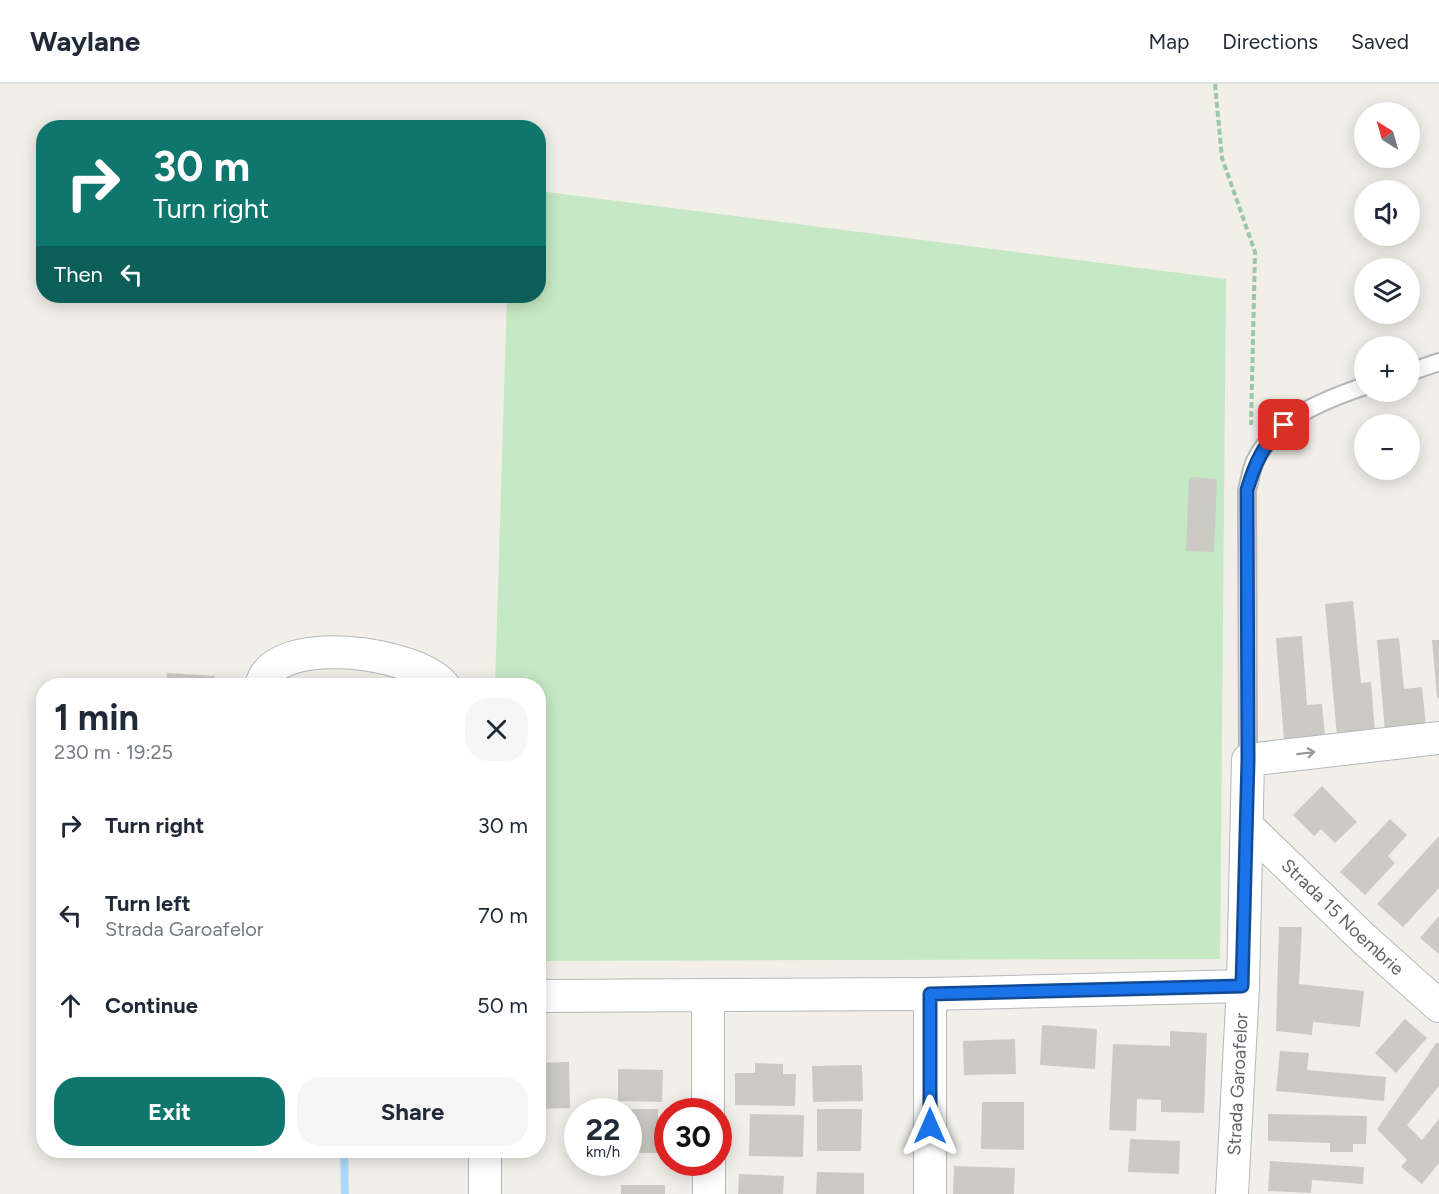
<!DOCTYPE html>
<html lang="en">
<head>
<meta charset="utf-8">
<style>
  body { margin:0; font-family:Figtree,sans-serif; background:#f6f6f7; color:#1f2937; height:100vh; display:flex; flex-direction:column; font-size:22px; white-space:nowrap }
  * { box-sizing:border-box; margin:0 }
  p { font-size:20px; color:#747a83 }
  .icon { flex:none; width:33px; height:33px; fill:none; stroke:currentColor; stroke-width:2; stroke-linecap:round; stroke-linejoin:round }
  .map { position:relative; flex:1; overflow:hidden }
  .panel { position:absolute; left:36px; top:594px; width:510px; height:480px; display:flex; flex-direction:column; background:#fff; border-radius:24px; box-shadow:0 3px 15px #0003 }
  .panel>* { flex:none }
  .hud { position:absolute; left:36px; top:36px; width:510px; height:183px; border-radius:24px; box-shadow:0 3px 15px #0003; background:#0f766e; color:#fff; overflow:hidden }
  .needle { width:39px; rotate:323deg }
  .controls { position:absolute; left:1354px; top:18px; display:grid; gap:12px }
  .controls a { display:grid; place-items:center; width:66px; height:66px; border-radius:50%; background:#fff; box-shadow:0 3px 15px #0003; font-size:30px }
  .speed { position:absolute; left:564px; top:1014px; display:flex; gap:12px; font-size:30px; font-weight:700; text-align:center }
  .speed>* { display:grid; place-content:center; width:78px; height:78px; border-radius:50%; background:#fff; box-shadow:0 3px 15px #0003; line-height:1 }
  .speed small { font-size:15px; font-weight:400 }
  .speed .limit { border:9px solid #d22; background:#fff; color:#111 }
  .pin { position:absolute; display:grid; place-items:center; width:51px; height:51px; color:#fff; margin:-26px; border-radius:12px; box-shadow:0 3px 9px #0006 }
  .me { position:absolute; width:66px; margin:-33px; rotate:0deg; stroke-linejoin:round; filter:drop-shadow(0 0 4px #0008) }
  .turn { display:flex; align-items:center; gap:21px; height:126px; padding:0 18px; font-size:27px }
  .turn .icon { width:78px; height:78px; stroke-width:2.5 }
  .turn b { display:block; font-size:42px; line-height:51px }
  .then { display:flex; align-items:center; height:57px; padding:0 18px; background:#0003; gap:12px; font-size:22px }
  .round { display:grid; place-items:center; flex:none; width:63px; height:63px; border-radius:24px; background:#f6f6f7 }
  .overview { display:flex; align-items:center; justify-content:space-between; height:102px; padding:0 18px }
  h1 { font-size:36px; font-weight:700; line-height:45px }
  .button { display:flex; gap:12px; margin-top:auto; padding:12px 18px }
  .button a { flex:1; height:69px; border-radius:24px; background:#0f766e; color:#fff; font-size:24px; font-weight:700; line-height:69px; text-align:center }
  .button a+a { background:#f6f6f7; color:#1f2937 }
  ul { padding:0; list-style:none }
  li { display:flex; align-items:center; gap:18px; height:90px; padding:0 18px }
  li div { flex:1 }
  li b { display:block; font-size:22px }
  li em { font-style:normal }
  header { display:flex; align-items:center; gap:36px; box-sizing:border-box; height:84px; padding:0 30px; background:#fff; border-bottom:2px solid #e0e1e3 }
  header strong { font-size:28px }
  nav { display:flex; gap:33px; margin-inline-start:auto; font-size:21px }
  .map>svg:first-child { display:block }
  .green { fill:#c5e8c5 }
  .lines { fill:none; stroke-linecap:round; stroke-linejoin:round }
  .stream { stroke:#aadaff; stroke-width:8 }
  .building { fill:#cccac5 }
  .service-casing { stroke:#b5b8bc; stroke-width:20 }
  .minor-casing { stroke:#b5b8bc; stroke-width:34 }
  .path { stroke:#9cc7a9; stroke-width:4; stroke-dasharray:6 3; stroke-linecap:butt }
  .service { stroke:#fff; stroke-width:16 }
  .minor { stroke:#fff; stroke-width:32 }
  .oneway { stroke:#979a9d }
  .route-casing { stroke:#114b97; stroke-width:15 }
  .route { stroke:#1a73e8; stroke-width:10 }
  .labels { text-anchor:middle; dominant-baseline:central; stroke-width:5; stroke-linejoin:round; paint-order:stroke }
  .street-label { font-size:18px; fill:#5f6368; stroke:#fff }
</style>
</head>
<body>
<header>
<strong>Waylane</strong>
<nav><a>Map</a><a>Directions</a><a>Saved</a></nav>
</header>
<div class="map">
<svg width="1439" height="1110" viewBox="0 0 1439 1110">
  <rect width="100%" height="100%" fill="#f1efe8"/>
  <!-- green -->
  <path class="green" d="M539,107l687,88 -6,680 -681,2 -1,-275h-43l12,-390h31z"/>
  <g class="lines">
    <!-- stream -->
    <path class="stream" d="M344,1066l1,44"/>
  </g>
  <!-- building -->
  <g class="building">
    <path d="M1189,393l28,2 -3,73 -28,-1z"/>
    <path d="M1353,517l8,82 10,-1 4,50 -38,4 -12,-132z"/>
    <path d="M1302,552l5,69 15,-1 3,33 -41,3 -8,-102z"/>
    <path d="M1399,554l5,51 18,-2 4,40 -41,4 -8,-91z"/>
    <path d="M1432,556h7v58h-2z"/>
    <path d="M167,589l48,3v10h-49z"/>
    <path d="M1322,702l35,36 -22,21 -14,-14 -7,7 -21,-21z"/>
    <path d="M1390,735l17,16 -19,21 7,7 -30,32 -25,-23z"/>
    <path d="M1439,752v52l-36,39 -26,-23z"/>
    <path d="M1439,832v38l-19,-16z"/>
    <path d="M1279,843h23l-3,57 65,7 -4,36 -47,-5 -1,13 -36,-4z"/>
    <path d="M1405,935l22,19 -31,35 -21,-20z"/>
    <path d="M1042,941l55,4 -2,40 -55,-4z"/>
    <path d="M1170,947l37,2 -3,80 -43,-1v-12l-24,-1 -1,32 -27,-1 4,-86 57,2z"/>
    <path d="M1015,955l1,35 -52,1 -1,-34z"/>
    <path d="M1437,958l2,2v42l-32,39 15,15 17,-21v44l-17,21 -21,-17 6,-7 -30,-31z"/>
    <path d="M1280,967l29,2 -2,17 79,7 -2,24 -108,-10z"/>
    <path d="M569,978l1,46 -32,1v-46z"/>
    <path d="M755,979l28,1v10h13l-1,32 -60,-1v-32h20z"/>
    <path d="M862,981l1,36 -50,1 -1,-36z"/>
    <path d="M618,985l45,1 -1,32 -44,-1z"/>
    <path d="M982,1018h42v48l-43,-1z"/>
    <path d="M616,1025h42v44h-30v-41h-12z"/>
    <path d="M817,1025h45l-1,42h-44z"/>
    <path d="M750,1030l54,1 -1,42 -54,-1z"/>
    <path d="M1268,1030l99,2 -1,28h-13v8h-23v-9l-62,-2z"/>
    <path d="M1130,1055l50,2 -1,33 -51,-2z"/>
    <path d="M1270,1077l94,6 -1,17 -51,-4 -1,13 -43,-2z"/>
    <path d="M954,1082l61,2 -1,26h-61z"/>
    <path d="M817,1088l47,1v21h-48z"/>
    <path d="M739,1090l45,2 -1,18h-45z"/>
    <rect x="621" y="1101" width="44" height="9"/>
  </g>
  <g class="lines">
    <!-- service casing -->
    <g class="service-casing">
      <g id="service">
        <path d="M1410,288l29,-10"/>
        <path d="M1248,676l-1,-270c3,-10 4,-22 9,-31 21,-41 68,-59 109,-73"/>
      </g>
    </g>
    <!-- minor casing -->
    <g class="minor-casing">
      <g id="minor">
        <path d="M261,602c12,-55 156,-34 183,0"/>
        <path id="s1" d="M1247,742l117,113 75,67"/>
        <path d="M538,912l392,-2 313,-8"/>
        <path d="M708,912v116"/>
        <path d="M709,1078v32"/>
        <path d="M485,1110v-44"/>
        <path d="M930,1110v-200"/>
        <path id="s2" d="M1232,1110l11,-208 5,-226 191,-22"/>
      </g>
    </g>
    <!-- path -->
    <path class="path" d="M1215,0l7,74 33,94 -4,173"/>
    <!-- service -->
    <use href="#service" class="service"/>
    <!-- minor -->
    <use href="#minor" class="minor"/>
  </g>
  <!-- one-way arrows -->
  <defs><path id="oneway-shaft" d="M-6 0H5M1.5-3L5.5 0L1.5 3" fill="none" stroke-width="1.6" stroke-linecap="round" stroke-linejoin="round" transform="scale(1.5)"/></defs>
  <use class="oneway" href="#oneway-shaft" transform="translate(1306 669) rotate(-7)"/>
  <g class="lines">
    <!-- route casing -->
    <g class="route-casing">
      <path id="route" d="M930,1042v-132l312,-8 6,-226 -1,-270c8,-27 16,-45 37,-65"/>
    </g>
    <!-- route -->
    <use href="#route" class="route"/>
  </g>
  <g class="labels">
    <!-- street labels -->
    <g class="street-label">
      <text stroke="none"><textPath href="#s1" startOffset="132">Strada 15 Noembrie</textPath></text>
      <text stroke="none"><textPath href="#s2" startOffset="110">Strada Garoafelor</textPath></text>
    </g>
  </g>
</svg>
<div class="controls">
<a><svg class="needle" viewBox="-14 -14 28 28"><path d="M0-13l5 13h-10z" fill="#e53935"/><path d="M0 13l5-13h-10z" fill="#747a83"/></svg></a>
<a><svg class="icon" aria-label="sound" viewBox="0 0 24 24"><path d="M4 9h4l5-4v14l-5-4H4zM17 9q2 3 0 6"/></svg></a>
<a><svg class="icon" aria-label="layers" viewBox="0 0 24 24"><path d="M12 4l9 5-9 5-9-5zM3 14l9 5 9-5"/></svg></a>
<a>+</a>
<a>−</a>
</div>
<div class="speed"><div>22<small>km/h</small></div><div class="limit">30</div></div>
<div class="pin" style="left:1284px;top:341px;background:#d93025"><svg class="icon" aria-label="arrive" viewBox="0 0 24 24"><path d="M6 21V4h12l-3 4 3 4H6"/></svg></div>
<svg class="me" style="left:930px;top:1042px" viewBox="-20 -20 40 40"><path d="M0-17L14 15 0 8-14 15z" fill="#1a73e8" stroke="#fff" stroke-width="4"/></svg>
<div class="hud">
<div class="turn"><svg class="icon" aria-label="right" viewBox="0 0 24 24"><path d="M7 20v-9h11M14 6l5 5-5 5"/></svg><div><b>30 m</b>Turn right</div></div>
<div class="then">Then<svg class="icon" aria-label="left" viewBox="0 0 24 24"><path d="M17 20v-9H6M10 6l-5 5 5 5"/></svg></div>
</div>
<section class="panel">
<div class="overview"><div><h1>1 min</h1><p>230 m · 19:25</p></div><a class="round"><svg class="icon" aria-label="close" viewBox="0 0 24 24"><path d="M6 6l12 12M18 6L6 18"/></svg></a></div>
<ul>
<li><svg class="icon" aria-label="right" viewBox="0 0 24 24"><path d="M7 20v-9h11M14 6l5 5-5 5"/></svg><div><b>Turn right</b></div><em>30 m</em></li>
<li><svg class="icon" aria-label="left" viewBox="0 0 24 24"><path d="M17 20v-9H6M10 6l-5 5 5 5"/></svg><div><b>Turn left</b><p>Strada Garoafelor</p></div><em>70 m</em></li>
<li><svg class="icon" aria-label="ahead" viewBox="0 0 24 24"><path d="M12 20V5M6 11l6-6 6 6"/></svg><div><b>Continue</b></div><em>50 m</em></li>
</ul>
<div class="button"><a>Exit</a><a>Share</a></div>
</section>
</div>
</body>
</html>
